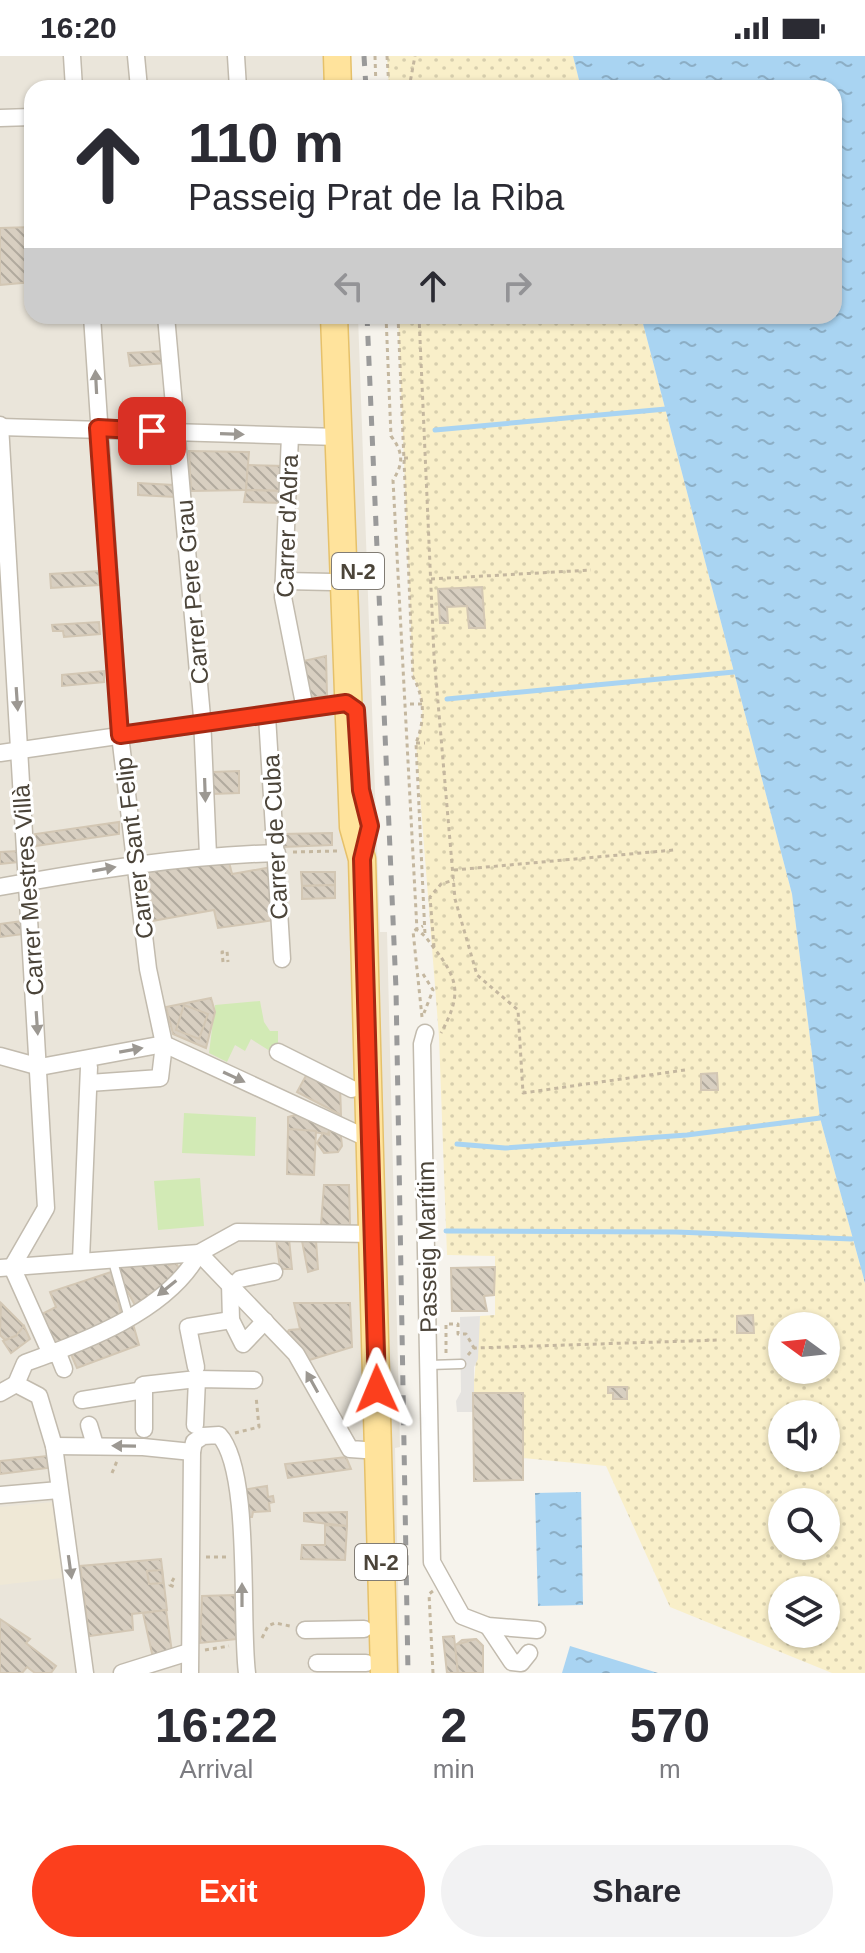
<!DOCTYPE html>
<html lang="en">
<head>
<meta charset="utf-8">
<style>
  body { margin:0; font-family:Helvetica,sans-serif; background:#f2f2f3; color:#2b2b33; height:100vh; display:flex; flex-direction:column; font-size:30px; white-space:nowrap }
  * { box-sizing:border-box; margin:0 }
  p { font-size:26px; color:#7c7c81 }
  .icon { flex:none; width:44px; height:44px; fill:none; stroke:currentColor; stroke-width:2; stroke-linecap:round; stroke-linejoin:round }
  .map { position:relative; height:1617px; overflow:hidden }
  .details { display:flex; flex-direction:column; background:#fff; flex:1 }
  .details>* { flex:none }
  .hud { position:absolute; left:24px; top:24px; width:818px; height:244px; border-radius:24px; box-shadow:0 2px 6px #0004; background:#fff; color:#2b2b33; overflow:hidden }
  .needle { width:52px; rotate:285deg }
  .fabs { position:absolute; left:768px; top:1256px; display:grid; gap:16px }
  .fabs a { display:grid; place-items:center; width:72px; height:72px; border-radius:50%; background:#fff; box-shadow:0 2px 6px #0004; font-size:40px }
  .pin { position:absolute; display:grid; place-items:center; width:68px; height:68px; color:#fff; margin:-34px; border-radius:16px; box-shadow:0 4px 12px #0006 }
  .me { position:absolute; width:88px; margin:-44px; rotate:359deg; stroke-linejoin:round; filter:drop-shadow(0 0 6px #0008) }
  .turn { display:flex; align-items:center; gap:28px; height:168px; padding:0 32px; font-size:36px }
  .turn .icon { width:104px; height:104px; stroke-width:2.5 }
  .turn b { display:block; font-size:56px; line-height:68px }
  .lanes { display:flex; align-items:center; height:76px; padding:0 32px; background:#0003; justify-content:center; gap:40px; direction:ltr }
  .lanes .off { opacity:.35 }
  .eta { display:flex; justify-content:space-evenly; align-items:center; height:136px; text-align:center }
  .eta b { font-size:48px; font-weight:600; line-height:56px }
  .button { display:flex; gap:16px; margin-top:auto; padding:16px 32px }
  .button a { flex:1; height:92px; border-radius:48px; background:#fc3f1d; color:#fff; font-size:32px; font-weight:600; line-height:92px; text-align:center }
  .button a+a { background:#f2f2f3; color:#2b2b33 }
  .status { display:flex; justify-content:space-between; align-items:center; height:56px; padding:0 40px; background:#fff; direction:ltr }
  .status svg { height:22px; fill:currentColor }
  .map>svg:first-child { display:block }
  .residential { fill:#eae5da }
  .education { fill:#efe8d6 }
  .sand { fill:url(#sand-dots); fill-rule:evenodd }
  .garden { fill:#d2eab5 }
  .parking { fill:#e5e3e0 }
  .water { fill:url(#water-ripples) }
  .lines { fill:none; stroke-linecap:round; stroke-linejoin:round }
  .stream { stroke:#a9d4f2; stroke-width:5 }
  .building { fill:url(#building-back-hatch); stroke:#d3c7b4; stroke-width:2 }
  .lane-casing { stroke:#c2bbae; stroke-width:11 }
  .street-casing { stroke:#c2bbae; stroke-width:19 }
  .primary-casing { stroke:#e6c16a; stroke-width:29 }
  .path { stroke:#c4b79f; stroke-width:3; stroke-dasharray:4 4; stroke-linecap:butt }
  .lane { stroke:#fff; stroke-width:8 }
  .street { stroke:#fff; stroke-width:16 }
  .primary { stroke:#ffe39c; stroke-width:26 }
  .rail { stroke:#9a9a9a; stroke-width:5; stroke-dasharray:10 10; stroke-linecap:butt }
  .oneway { fill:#9c9892 }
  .route-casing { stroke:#a42913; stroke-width:20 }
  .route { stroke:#fc3f1d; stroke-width:14 }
  .labels { text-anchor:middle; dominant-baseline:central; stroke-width:6; stroke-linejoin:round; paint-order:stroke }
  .shield { fill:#fff; stroke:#817c74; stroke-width:2 }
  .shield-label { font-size:22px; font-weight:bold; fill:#4b4439 }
  .street-label { font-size:24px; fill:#4b4439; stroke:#fff }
</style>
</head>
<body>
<div class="status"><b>16:20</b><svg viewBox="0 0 49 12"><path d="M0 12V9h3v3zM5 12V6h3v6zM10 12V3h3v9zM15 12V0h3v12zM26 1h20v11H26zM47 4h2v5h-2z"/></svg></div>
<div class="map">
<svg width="865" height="1617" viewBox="0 0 865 1617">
  <defs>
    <pattern id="sand-dots" width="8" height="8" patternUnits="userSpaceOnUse" patternTransform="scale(2)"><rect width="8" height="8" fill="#f9efc9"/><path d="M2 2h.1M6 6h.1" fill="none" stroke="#d7cead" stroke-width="1.8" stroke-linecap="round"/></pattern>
    <pattern id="water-ripples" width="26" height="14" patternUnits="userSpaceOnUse" patternTransform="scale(2)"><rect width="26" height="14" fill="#a9d4f2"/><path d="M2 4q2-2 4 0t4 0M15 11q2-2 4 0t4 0" fill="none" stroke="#8caec5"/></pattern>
    <pattern id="building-back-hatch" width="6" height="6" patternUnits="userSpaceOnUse" patternTransform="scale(2)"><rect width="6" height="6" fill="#d8cfc1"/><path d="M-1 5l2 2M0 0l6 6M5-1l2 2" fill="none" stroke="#b1aa9e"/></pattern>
  </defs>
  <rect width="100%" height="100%" fill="#f6f3ec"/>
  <!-- residential -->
  <path class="residential" d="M0,0h347l1,32h-316v228h326l22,616h7l13,515 -5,1 5,225h-400z"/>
  <!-- education -->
  <path class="education" d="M52,1446l10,76 -62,7v-78z"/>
  <!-- sand -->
  <g class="sand">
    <path d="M387,0h186l8,32h-192z"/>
    <path d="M398,260h243l151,578 28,224 45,165v390h-33l-162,-66 -64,-141 -83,-8v-65h-50l7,-77 15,-1v-59l-48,-1 -8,-218 -23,-294c9,-22 9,-45 -3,-66zM782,1270h44v44h-44zM782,1358h44v44h-44zM782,1446h44v44h-44zM782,1534h44v44h-44z"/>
  </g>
  <!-- garden -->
  <g class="garden">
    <path d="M260,945l4,21 6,9h8v25l-27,-17 -6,12 -10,-6 -8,17 -18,-9 6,-48z"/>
    <path d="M184,1057l72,4 -1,39 -73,-3z"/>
    <path d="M200,1122l4,48 -46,4 -4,-49z"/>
  </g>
  <!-- parking -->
  <path class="parking" d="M480,1260l-2,43 -4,8v45h-17l-1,-11 5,-9 -1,-75z"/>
  <!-- water -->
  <g class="water">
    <path d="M573,0h292v1227l-45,-165 -28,-224 -151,-578h193v-228h-253z"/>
    <path d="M581,1436l2,113 -45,1 -3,-113z"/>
    <path d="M570,1590l88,27h-96z"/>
  </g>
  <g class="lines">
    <!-- stream -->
    <g class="stream">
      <path d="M435,374l231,-21"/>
      <path d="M447,643l287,-27"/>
      <path d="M457,1088l48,4 182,-13 133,-17"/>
      <path d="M446,1175l230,1 176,7"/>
    </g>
  </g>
  <!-- building -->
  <g class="building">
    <path d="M32,171v55l-32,3v-57z"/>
    <path d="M164,295l1,12 -35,3 -2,-13z"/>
    <path d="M189,395l60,1 -3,38 -55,1z"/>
    <path d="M248,409l38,1 -3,25 -37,-1z"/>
    <path d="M138,427l36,2 1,12 -37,-2z"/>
    <path d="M246,434l37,1 -1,12 -38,-1z"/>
    <path d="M99,515v14l-48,3 -1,-14z"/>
    <path d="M482,531l3,41h-16l-2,-22 -20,1 1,16h-8l-2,-34z"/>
    <path d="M99,566l1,12 -36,3 -1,-6h-10l-1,-6z"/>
    <path d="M326,600l1,39 -21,4 -7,-37z"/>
    <path d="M104,615v11l-42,4v-11z"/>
    <path d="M239,715v22l-27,1v-22z"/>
    <path d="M119,766v12l-84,12v-12z"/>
    <path d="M332,777v12l-50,2 -1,-13z"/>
    <path d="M17,795l1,11 -18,2v-12z"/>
    <path d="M228,802l4,16 40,-7 3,53 -57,8 -4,-18 -62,11 -6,-55z"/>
    <path d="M301,816h34v13l-33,1z"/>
    <path d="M335,829v13l-33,1v-13z"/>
    <path d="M23,865l1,13 -24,3v-13z"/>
    <path d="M211,942l4,14 -9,36 -33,-14 -7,-27z"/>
    <path d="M184,949l24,9 -9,25 -23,-9z"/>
    <path d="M309,1014l31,16 1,29 -44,-23z"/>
    <path d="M717,1017l1,17h-17v-16z"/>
    <path d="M299,1058l32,10 -3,10 -40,-5v-12z"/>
    <path d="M331,1068l9,4 2,18 -4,6 -14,1 -7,-10 6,-10 6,2z"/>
    <path d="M288,1073l28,2 -2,44 -27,-1z"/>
    <path d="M324,1129h25l1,40h-29z"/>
    <path d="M276,1182l13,1 3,30h-12z"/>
    <path d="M316,1184l2,29 -10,3 -6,-31z"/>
    <path d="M167,1201l2,8 7,-2 5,9 -46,33 -13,-23 -5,-20z"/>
    <path d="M495,1211l-1,28 -10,1 3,15h-35l-1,-43z"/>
    <path d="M111,1216l11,45 -70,28 -14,-29 18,-9 -6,-15z"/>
    <path d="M1,1247l23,23 -8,10 -11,4 -5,-5z"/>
    <path d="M294,1247h56l2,44 -46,14 -23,-23 6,-8 11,-1z"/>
    <path d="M753,1259l1,18h-17v-17z"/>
    <path d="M133,1268l6,21 -62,23 -7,-16z"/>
    <path d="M24,1270l6,13 -19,14 -8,-12 13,-5z"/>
    <path d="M608,1331h19v12h-14v-6h-5z"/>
    <path d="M473,1337h50v87l-49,1z"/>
    <path d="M47,1400l1,12 -48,6v-13z"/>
    <path d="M346,1401l5,12 -63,9 -3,-14z"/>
    <path d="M267,1430l1,11 5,-1 1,6 -5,1 1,8 -17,1 -1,5h-9l-1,-27z"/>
    <path d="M347,1456v14l-43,-5v-8z"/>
    <path d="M325,1469l22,1 -2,34 -44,-1 1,-14h23z"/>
    <path d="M161,1503l6,51 -35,4 1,16 -44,6 -9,-70z"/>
    <path d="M162,1514l1,13 -14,1 -2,-13z"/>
    <path d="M235,1539l1,44 -36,4 2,-47z"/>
    <path d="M166,1554l6,42 -19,6 -10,-45z"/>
    <path d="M0,1563l30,20 -4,4 30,23 -5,7h-16l-8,-6 -5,6h-22z"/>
    <path d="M454,1580l4,37h-11l-4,-36z"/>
    <path d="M476,1583l7,7v27h-25l-2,-28 6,-5z"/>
    <path d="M476,1583l7,7v27h-25l-3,-28z"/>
  </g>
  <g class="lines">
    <!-- lane casing -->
    <g class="lane-casing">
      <g id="lane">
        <path d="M112,1202l17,60"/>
        <path d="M429,1309l32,-1"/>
      </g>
    </g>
    <!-- street casing -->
    <g class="street-casing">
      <g id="street">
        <path d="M72,0l2,32"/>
        <path d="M136,0l3,32"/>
        <path d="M236,0l2,32"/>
        <path d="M0,62l32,-1"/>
        <path d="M166,260l36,401 6,138"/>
        <path d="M0,369l46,783 -34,59"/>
        <path d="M0,371l338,10"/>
        <path d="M290,380l-7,161 22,112"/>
        <path d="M284,525l48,1"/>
        <path d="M267,660l15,243"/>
        <path d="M0,697l346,-50"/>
        <path d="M0,831c93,-17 183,-31 277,-34"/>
        <path d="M425,977l-3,11 10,518 30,54 26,10 49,4"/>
        <path d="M278,996l74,37"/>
        <path d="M0,1000l40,11 124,-23 207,96"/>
        <path d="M89,1027l71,-5 4,-34 -16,-75 -28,-234 -28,-419"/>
        <path d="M199,1197l97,101 54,95 29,2"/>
        <path d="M81,1204l8,-193"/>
        <path d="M12,1211l39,87"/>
        <path d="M0,1212l199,-15 38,-21 137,2"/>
        <path d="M240,1223l34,-7"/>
        <path d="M230,1227l1,37 12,24 22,-23"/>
        <path d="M57,1295l7,18"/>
        <path d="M196,1311l-8,-40 43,-7"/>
        <path d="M16,1328l23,12 15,50 31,227"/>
        <path d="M16,1328l9,-21c59,-21 143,-52 174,-110"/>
        <path d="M0,1337l16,-9"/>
        <path d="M82,1344l62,-10 -1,-5 54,-6 57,1"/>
        <path d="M89,1369l6,20"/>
        <path d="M195,1369l2,-46"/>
        <path d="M144,1373v-39"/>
        <path d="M54,1390l89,1 49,5"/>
        <path d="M0,1439l59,-5"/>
        <path d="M488,1570l24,36 9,1 8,-10"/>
        <path d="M305,1574l59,-1"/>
        <path d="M317,1607h49"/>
        <path d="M122,1617l67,-21"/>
        <path d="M190,1617l2,-221 2,-10 9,-6 16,-1c33,35 21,185 28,238"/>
      </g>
    </g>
    <!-- primary casing -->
    <g class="primary-casing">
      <g id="primary">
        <path d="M337,0l1,32"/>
        <path d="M334,260l19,511 9,32 22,814"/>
      </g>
    </g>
    <!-- path -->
    <g class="path">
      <path d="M375,0l1,32"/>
      <path d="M387,0l2,32"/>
      <path d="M409,32l6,-32"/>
      <path d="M386,260l5,120c12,16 13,27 2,44l24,450c8,5 11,10 17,18 26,33 27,48 7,85"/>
      <path d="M398,260l15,361c12,21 12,44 3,66l9,192"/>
      <path d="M419,260l15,340 21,243 22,76 41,35 5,83 162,-23"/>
      <path d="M404,402h8"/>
      <path d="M431,523l160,-9"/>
      <path d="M410,648h12"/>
      <path d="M416,687h9"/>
      <path d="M293,796l44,-1"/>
      <path d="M454,814l220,-20"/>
      <path d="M434,891l-4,-50 11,-13 13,-4"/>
      <path d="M223,906l-1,-10 5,-1 1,11"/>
      <path d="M423,918l10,16 -9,23"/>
      <path d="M422,961l-9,-86 10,-5"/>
      <path d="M446,1297v-29h12v10h8l8,14"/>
      <path d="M468,1299l6,-7 246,-8"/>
      <path d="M235,1377l24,-6 -3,-31"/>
      <path d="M112,1417l5,-12"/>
      <path d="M206,1501h20"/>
      <path d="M174,1522l-4,7 7,3"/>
      <path d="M262,1582l6,-12 7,-3 15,3"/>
      <path d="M205,1594l24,-4"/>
      <path d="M433,1617l-4,-79 4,-3"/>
    </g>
    <!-- lane -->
    <use href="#lane" class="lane"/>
    <!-- street -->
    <use href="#street" class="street"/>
    <!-- primary -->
    <use href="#primary" class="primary"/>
    <!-- rail -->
    <g class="rail">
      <path d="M364,0l2,32"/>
      <path d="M367,260l29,673 12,684"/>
    </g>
  </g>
  <!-- one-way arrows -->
  <defs><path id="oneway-solid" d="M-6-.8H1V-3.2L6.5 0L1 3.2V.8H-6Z" transform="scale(2)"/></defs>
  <g class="oneway">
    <use href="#oneway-solid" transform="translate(96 326) rotate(-93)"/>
    <use href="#oneway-solid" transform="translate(232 378) rotate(2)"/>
    <use href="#oneway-solid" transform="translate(17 643) rotate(86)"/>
    <use href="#oneway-solid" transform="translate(205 734) rotate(88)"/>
    <use href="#oneway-solid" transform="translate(104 813) rotate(-10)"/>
    <use href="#oneway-solid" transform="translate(37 967) rotate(86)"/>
    <use href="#oneway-solid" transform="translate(131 994) rotate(-10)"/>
    <use href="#oneway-solid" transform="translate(234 1021) rotate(25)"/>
    <use href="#oneway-solid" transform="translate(167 1232) rotate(141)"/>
    <use href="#oneway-solid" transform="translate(312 1326) rotate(-119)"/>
    <use href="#oneway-solid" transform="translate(124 1390) rotate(-179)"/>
    <use href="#oneway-solid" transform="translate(70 1511) rotate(82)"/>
    <use href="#oneway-solid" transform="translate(242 1539) rotate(-90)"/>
  </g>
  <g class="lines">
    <!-- route casing -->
    <g class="route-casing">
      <path id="route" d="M152,375l-54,-3 22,307 226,-32 10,7 5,80 9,36 -8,33 15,530"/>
    </g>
    <!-- route -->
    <use href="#route" class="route"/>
  </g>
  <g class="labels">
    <!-- shield labels -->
    <g class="shield">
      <rect x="332" y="497" width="52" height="36" rx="6"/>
      <rect x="355" y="1488" width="52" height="36" rx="6"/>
    </g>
    <g class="shield-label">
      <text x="358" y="515">N-2</text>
      <text x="381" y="1506">N-2</text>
    </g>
    <!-- street labels -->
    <g class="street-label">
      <text transform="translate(287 470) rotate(-88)">Carrer d'Adra</text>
      <text transform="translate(192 536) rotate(-95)">Carrer Pere Grau</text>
      <text transform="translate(275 781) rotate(-93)">Carrer de Cuba</text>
      <text transform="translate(134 792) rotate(-97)">Carrer Sant Felip</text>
      <text transform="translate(28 834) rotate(-94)">Carrer Mestres Villà</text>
      <text transform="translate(427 1191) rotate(-91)">Passeig Marítim</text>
    </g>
  </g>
</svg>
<div class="fabs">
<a><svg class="needle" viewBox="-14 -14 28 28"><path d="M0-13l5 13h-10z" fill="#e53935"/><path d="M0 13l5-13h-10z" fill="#7c7c81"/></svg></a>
<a><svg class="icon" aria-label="sound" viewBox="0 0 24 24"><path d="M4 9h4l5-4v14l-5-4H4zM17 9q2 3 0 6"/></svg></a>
<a><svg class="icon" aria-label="search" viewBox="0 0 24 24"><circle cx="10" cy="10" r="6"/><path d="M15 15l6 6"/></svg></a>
<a><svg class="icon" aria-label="layers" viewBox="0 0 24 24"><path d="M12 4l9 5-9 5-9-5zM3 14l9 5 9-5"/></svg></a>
</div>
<div class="pin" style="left:152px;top:375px;background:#d93025"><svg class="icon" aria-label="arrive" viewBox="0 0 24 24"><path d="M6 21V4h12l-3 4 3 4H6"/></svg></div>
<svg class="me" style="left:377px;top:1333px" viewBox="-20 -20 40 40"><path d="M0-17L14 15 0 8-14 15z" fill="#fc3f1d" stroke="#fff" stroke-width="4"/></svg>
<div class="hud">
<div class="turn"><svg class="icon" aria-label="ahead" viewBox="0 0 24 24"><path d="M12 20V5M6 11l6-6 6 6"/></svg><div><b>110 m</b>Passeig Prat de la Riba</div></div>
<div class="lanes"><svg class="icon off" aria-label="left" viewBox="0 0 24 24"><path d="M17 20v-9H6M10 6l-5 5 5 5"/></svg><svg class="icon" aria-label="ahead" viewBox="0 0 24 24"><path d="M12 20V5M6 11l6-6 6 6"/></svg><svg class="icon off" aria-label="right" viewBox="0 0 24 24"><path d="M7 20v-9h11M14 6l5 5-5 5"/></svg></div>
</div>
</div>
<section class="details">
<div class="eta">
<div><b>16:22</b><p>Arrival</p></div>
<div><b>2</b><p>min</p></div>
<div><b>570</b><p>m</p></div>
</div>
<div class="button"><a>Exit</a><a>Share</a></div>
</section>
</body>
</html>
